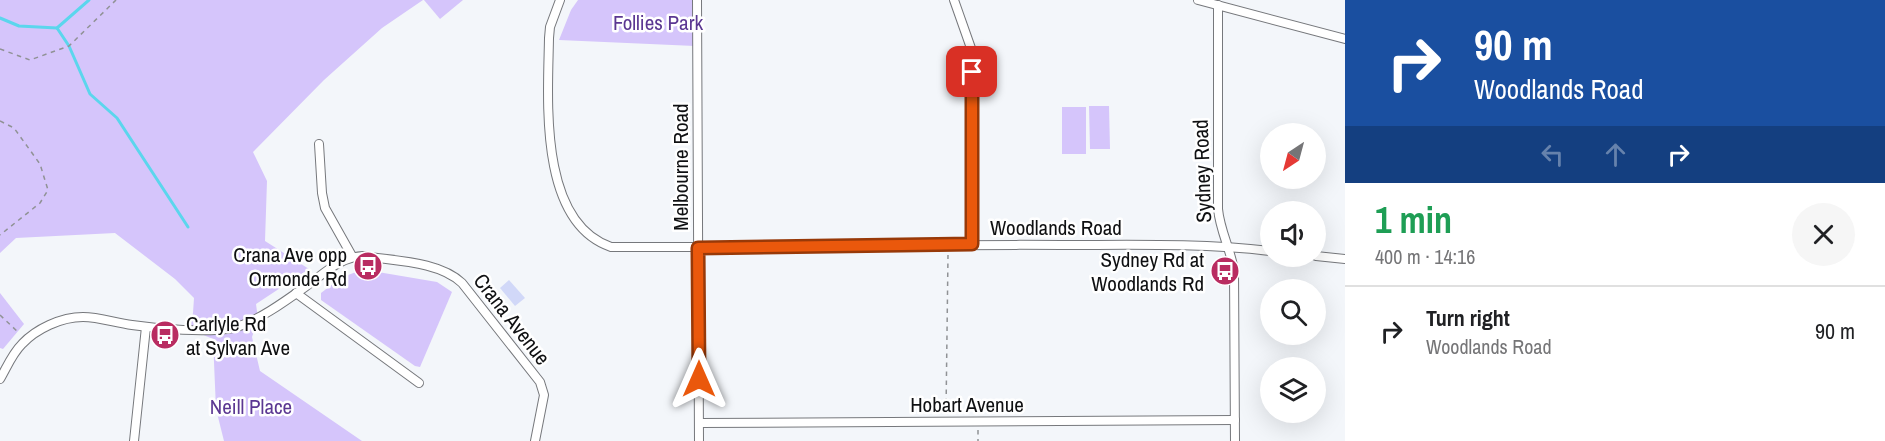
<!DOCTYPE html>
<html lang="en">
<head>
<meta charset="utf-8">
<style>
  body { margin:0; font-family:"Archivo Narrow",sans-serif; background:#f6f6f6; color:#202124; height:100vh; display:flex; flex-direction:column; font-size:22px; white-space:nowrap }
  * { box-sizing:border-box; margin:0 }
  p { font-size:20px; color:#757577 }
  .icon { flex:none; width:33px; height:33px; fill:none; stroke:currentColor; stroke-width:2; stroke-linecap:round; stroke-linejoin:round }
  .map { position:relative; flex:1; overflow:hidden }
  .sheet { display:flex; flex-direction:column; background:#fff; width:540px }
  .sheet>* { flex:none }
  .top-card { background:#1a4fa0; color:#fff; overflow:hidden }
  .needle { width:39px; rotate:216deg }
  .tools { position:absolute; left:1260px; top:123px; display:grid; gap:12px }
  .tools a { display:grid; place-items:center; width:66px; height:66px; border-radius:50%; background:#fff; box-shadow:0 6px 24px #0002; font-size:30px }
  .pin { position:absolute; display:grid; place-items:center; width:51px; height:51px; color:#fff; margin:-26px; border-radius:12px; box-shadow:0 3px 9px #0006 }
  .me { position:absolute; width:66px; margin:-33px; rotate:0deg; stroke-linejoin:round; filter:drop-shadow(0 0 4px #0008) }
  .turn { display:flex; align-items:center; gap:21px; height:126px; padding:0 30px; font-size:27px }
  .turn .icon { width:78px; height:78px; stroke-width:2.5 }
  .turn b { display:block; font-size:42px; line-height:51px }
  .lanes { display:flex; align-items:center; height:57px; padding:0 30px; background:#0003; justify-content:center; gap:30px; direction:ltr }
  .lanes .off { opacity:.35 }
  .round { display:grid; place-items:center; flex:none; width:63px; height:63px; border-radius:32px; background:#f6f6f6 }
  .head { display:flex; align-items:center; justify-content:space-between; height:102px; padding:0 30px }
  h1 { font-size:36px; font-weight:700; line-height:45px; color:#1e9e55 }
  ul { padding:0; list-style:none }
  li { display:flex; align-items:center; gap:18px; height:90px; padding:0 30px; border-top:2px solid #e0e0e0 }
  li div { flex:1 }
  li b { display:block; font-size:22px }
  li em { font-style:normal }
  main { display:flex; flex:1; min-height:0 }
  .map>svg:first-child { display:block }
  .green { fill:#d5c5fb }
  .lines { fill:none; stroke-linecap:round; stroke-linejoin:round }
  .stream { stroke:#5bd6ed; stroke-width:3 }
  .building { fill:#d1d8f8 }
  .street-casing { stroke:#76787c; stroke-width:10 }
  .path { stroke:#909295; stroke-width:1.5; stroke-dasharray:4.5 4.5; stroke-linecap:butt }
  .street { stroke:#fff; stroke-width:8 }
  .route-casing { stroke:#983908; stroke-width:15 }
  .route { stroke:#ea580c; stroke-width:10 }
  .labels { text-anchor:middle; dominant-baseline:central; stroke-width:5; stroke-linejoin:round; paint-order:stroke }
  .park-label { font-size:21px; fill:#5b3792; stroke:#fff }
  .street-label { font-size:21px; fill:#0f1012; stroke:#fff }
  .poi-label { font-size:21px; fill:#0f1012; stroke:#fff; text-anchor:end }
</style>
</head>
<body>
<main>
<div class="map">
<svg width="1345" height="441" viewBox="0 0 1345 441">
  <rect width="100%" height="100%" fill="#f3f6fa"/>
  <!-- green -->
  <g class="green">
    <path d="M0,0h423l-41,28 -58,52 -71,72 14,29 -2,60 44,28 -53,35 2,15 -6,18 8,34 102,70h-138l-8,-32 -3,-70 -24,-10 4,-16 1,-15 -19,-19 -60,-46 -99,5 -16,15z"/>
    <path d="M424,0h39l-23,19z"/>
    <path d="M578,0h116l1,46 -136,-6 12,-30z"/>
    <path d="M1089,106h20l1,43h-20z"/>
    <rect x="1062" y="107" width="24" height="47"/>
    <path d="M366,270l71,12 15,10 -32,75 -5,-1 -94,-66v-7c14,-11 27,-21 45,-23z"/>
    <path d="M0,293l24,31 -21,25 -3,-1z"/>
  </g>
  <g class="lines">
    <!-- stream -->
    <g class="stream">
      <path d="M0,18l19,8 38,2 32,-28"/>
      <path d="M57,28l12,18 21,48 27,24 71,109"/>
    </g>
  </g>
  <!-- building -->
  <path class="building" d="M509,280l16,18 -10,8 -15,-18z"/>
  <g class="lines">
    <!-- street casing -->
    <g class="street-casing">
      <g id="street">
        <path d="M560,0l-10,27 -1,11c-1,61 -11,184 62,209 150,1 300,-3 451,-2 69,0 139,-2 208,6"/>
        <path d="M697,0l2,441"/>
        <path d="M954,0l18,51v193"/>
        <path d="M1198,0l147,39"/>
        <path d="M1218,5v204c2,22 13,41 16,62l1,170"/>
        <path d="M319,144l3,49 3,15 27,48"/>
        <path d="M1316,256l29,3"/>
        <path d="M296,293l123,90"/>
        <path d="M0,379c7,-12 12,-25 22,-35 14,-15 39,-27 61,-27 16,0 33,6 49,8 27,4 75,8 101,3 25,-6 58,-31 79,-46 16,-12 30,-25 51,-26 31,5 76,5 99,27l78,99 4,13 -9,46"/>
        <path d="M699,423l536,-3"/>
        <path d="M134,441l12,-114"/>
      </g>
    </g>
    <!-- path -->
    <g class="path">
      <path d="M0,49l30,11 39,-14 47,-46"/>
      <path d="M0,121l14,7 26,36 8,26 -8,13 -40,32"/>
      <path d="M0,315l19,18"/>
      <path d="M946,412l2,-157"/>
      <path d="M978,430v11"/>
    </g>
    <!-- street -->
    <use href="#street" class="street"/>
  </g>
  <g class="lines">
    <!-- route casing -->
    <g class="route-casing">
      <path id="route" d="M699,379l-1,-131 274,-4v-172"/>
    </g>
    <!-- route -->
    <use href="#route" class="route"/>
  </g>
  <!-- icons -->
  <defs>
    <g id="bus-disc" transform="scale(1.5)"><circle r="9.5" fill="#b92c61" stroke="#fff"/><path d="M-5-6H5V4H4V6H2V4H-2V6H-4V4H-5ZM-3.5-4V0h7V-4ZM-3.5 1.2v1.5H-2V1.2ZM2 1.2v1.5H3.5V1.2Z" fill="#fff"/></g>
  </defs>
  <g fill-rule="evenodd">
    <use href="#bus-disc" x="368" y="266"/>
    <use href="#bus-disc" x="1225" y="271"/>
    <use href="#bus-disc" x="165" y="335"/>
  </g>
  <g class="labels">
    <!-- park labels -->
    <g class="park-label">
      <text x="658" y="22">Follies Park</text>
      <text x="251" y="406">Neill Place</text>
    </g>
    <!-- street labels -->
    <g class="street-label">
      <text transform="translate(680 167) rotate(-90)">Melbourne Road</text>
      <text transform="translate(1202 171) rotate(-92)">Sydney Road</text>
      <text x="1056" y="227">Woodlands Road</text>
      <text transform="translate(512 319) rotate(52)">Crana Avenue</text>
      <text x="967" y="404">Hobart Avenue</text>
    </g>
    <!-- poi labels -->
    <g class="poi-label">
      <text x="347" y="254">Crana Ave opp<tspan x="347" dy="24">Ormonde Rd</tspan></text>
      <text x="1204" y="259">Sydney Rd at<tspan x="1204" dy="24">Woodlands Rd</tspan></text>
      <text x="186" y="323" text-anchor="start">Carlyle Rd<tspan x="186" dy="24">at Sylvan Ave</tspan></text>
    </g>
  </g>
</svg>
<div class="tools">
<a><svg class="needle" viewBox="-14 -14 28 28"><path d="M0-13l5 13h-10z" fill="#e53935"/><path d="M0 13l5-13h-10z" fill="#757577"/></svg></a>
<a><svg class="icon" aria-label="sound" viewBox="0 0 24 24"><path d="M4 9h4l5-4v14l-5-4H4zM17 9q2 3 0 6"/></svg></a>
<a><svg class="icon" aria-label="search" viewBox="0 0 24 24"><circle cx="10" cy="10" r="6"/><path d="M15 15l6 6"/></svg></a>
<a><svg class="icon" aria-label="layers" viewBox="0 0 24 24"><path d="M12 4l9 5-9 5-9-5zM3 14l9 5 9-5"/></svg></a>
</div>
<div class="pin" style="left:972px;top:72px;background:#d93025"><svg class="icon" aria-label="arrive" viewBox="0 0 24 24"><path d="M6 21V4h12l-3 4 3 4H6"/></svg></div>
<svg class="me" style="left:699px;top:379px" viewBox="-20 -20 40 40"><path d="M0-17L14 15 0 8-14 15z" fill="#ea580c" stroke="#fff" stroke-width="4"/></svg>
</div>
<section class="sheet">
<div class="top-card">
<div class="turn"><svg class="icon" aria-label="right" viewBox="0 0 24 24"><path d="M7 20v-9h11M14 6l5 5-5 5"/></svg><div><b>90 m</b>Woodlands Road</div></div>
<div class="lanes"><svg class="icon off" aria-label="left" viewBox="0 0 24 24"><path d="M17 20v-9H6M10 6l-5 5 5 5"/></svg><svg class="icon off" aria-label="ahead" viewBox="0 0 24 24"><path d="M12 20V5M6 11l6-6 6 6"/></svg><svg class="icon" aria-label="right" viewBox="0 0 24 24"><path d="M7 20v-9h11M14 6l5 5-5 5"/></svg></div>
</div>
<div class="head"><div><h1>1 min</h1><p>400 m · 14:16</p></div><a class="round"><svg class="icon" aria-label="close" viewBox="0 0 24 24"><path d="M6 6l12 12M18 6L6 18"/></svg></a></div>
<ul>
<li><svg class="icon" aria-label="right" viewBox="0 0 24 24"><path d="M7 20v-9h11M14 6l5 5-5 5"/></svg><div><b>Turn right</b><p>Woodlands Road</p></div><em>90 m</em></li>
</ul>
</section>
</main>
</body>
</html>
